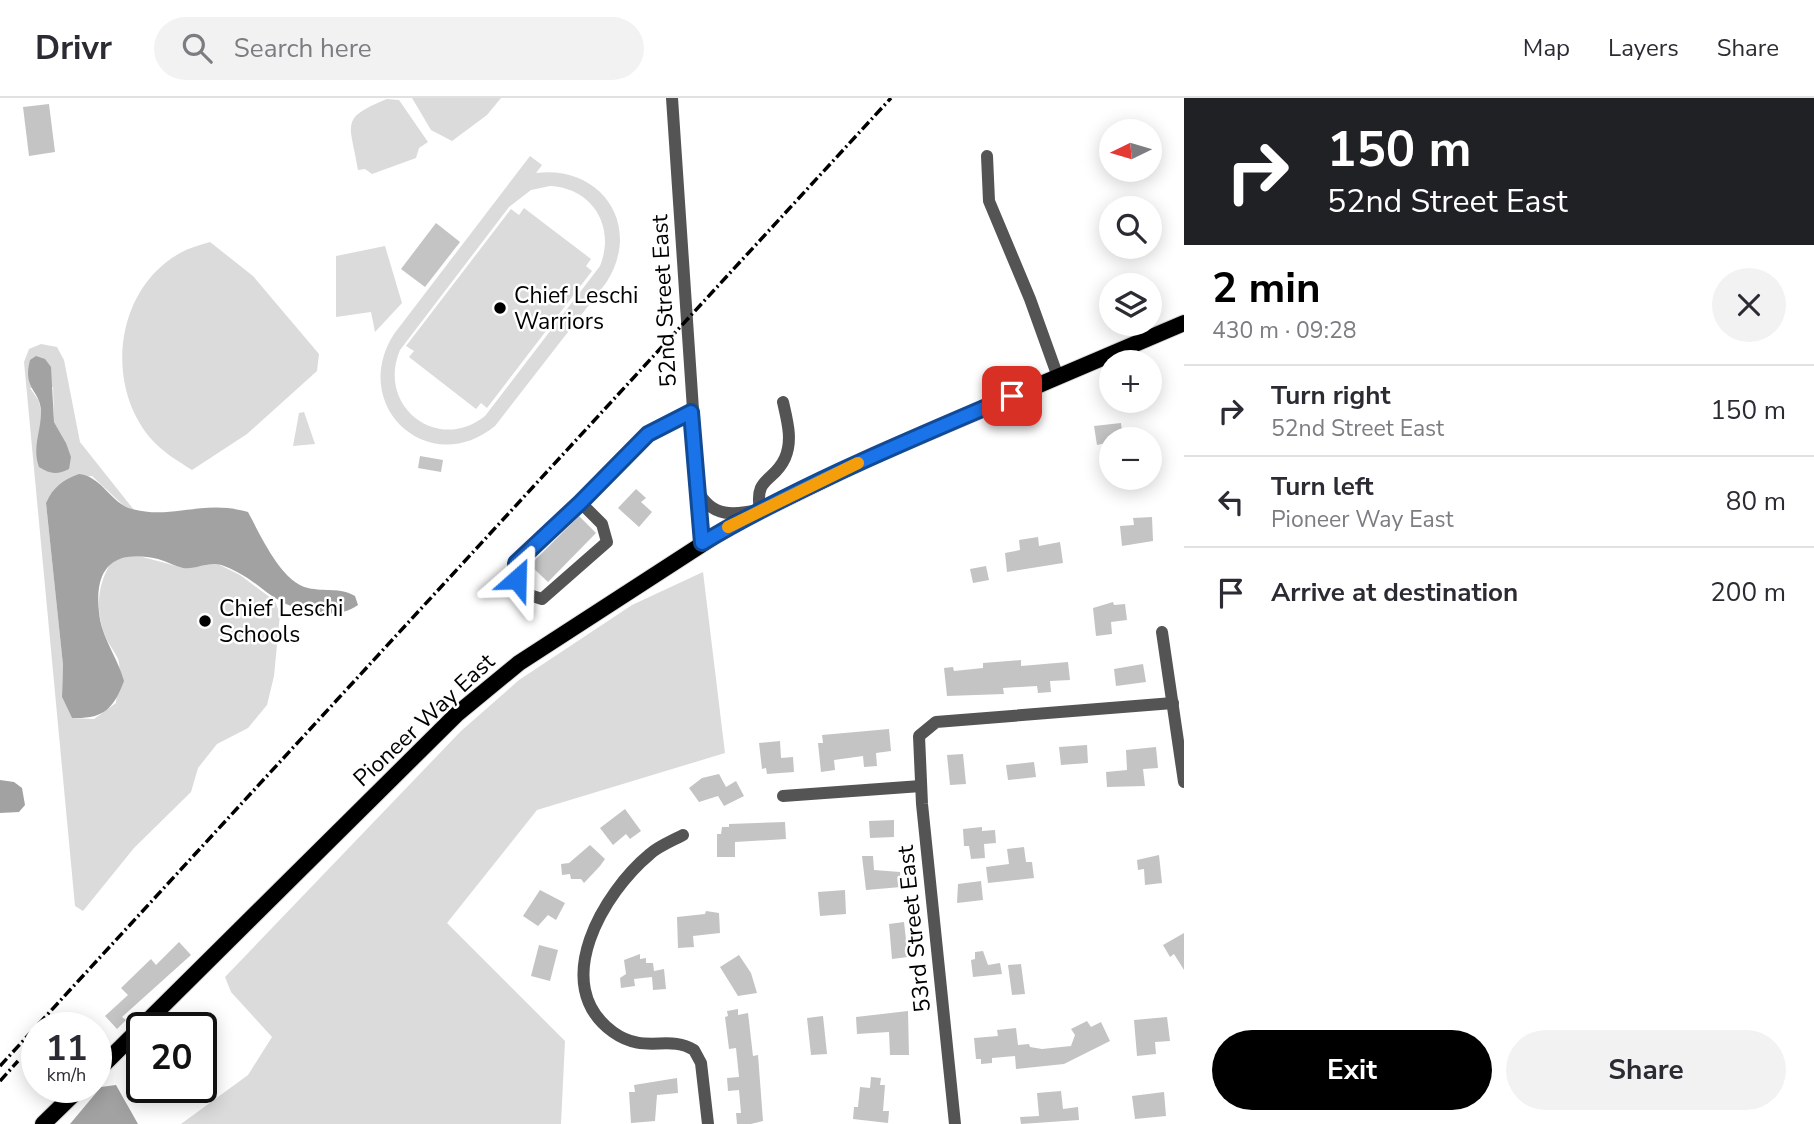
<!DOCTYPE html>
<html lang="en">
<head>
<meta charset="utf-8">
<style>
  body { margin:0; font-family:"Nunito Sans",sans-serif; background:#f2f2f3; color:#2b2b33; height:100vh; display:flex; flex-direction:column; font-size:26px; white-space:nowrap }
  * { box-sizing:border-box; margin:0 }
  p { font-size:23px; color:#7c7c81 }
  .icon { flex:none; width:38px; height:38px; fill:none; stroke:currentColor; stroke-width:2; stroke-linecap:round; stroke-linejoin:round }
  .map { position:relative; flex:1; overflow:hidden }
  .panel { display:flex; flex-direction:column; background:#fff; width:630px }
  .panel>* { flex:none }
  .top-card { background:#202124; color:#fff; overflow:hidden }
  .needle { width:46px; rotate:265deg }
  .controls { position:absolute; left:1099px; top:21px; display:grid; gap:14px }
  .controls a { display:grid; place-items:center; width:63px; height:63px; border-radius:50%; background:#fff; box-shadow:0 4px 18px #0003; font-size:35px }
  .speed { position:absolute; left:21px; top:914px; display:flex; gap:14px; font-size:35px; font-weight:700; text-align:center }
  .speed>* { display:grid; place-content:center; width:91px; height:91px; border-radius:50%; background:#fff; box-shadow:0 4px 18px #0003; line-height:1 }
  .speed small { font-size:18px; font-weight:400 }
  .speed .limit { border:4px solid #111; border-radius:10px; background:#fff; color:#111 }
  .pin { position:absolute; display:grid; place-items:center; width:60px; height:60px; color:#fff; margin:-30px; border-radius:14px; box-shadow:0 4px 10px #0006 }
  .me { position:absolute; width:77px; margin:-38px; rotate:25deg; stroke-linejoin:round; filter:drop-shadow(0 0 5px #0008) }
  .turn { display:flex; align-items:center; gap:24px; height:147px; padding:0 28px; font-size:32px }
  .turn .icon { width:91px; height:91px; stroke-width:2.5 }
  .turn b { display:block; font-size:49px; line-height:60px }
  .round { display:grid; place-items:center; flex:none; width:74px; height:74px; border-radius:37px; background:#f2f2f3 }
  .overview { display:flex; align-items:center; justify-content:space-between; height:119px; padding:0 28px }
  h1 { font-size:42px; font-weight:700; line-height:52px; color:#000 }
  .primary-button { display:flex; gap:14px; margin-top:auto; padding:14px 28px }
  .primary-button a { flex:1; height:80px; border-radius:42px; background:#000; color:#fff; font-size:28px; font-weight:700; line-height:80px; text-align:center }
  .primary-button a+a { background:#f2f2f3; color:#2b2b33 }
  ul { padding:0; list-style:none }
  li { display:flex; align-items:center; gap:21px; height:91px; padding:0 28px; border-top:2px solid #e1e1e2 }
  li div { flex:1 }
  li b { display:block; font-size:26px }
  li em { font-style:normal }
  header { display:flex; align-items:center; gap:42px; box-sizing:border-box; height:98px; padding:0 35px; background:#fff; border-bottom:2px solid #e1e1e2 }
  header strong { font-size:33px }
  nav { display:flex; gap:38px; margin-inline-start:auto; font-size:24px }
  .search { width:490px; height:63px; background:#f2f2f3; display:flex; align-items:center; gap:18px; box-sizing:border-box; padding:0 24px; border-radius:38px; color:#7c7c81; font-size:26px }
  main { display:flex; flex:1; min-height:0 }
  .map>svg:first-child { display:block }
  .green { fill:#dbdbdb; fill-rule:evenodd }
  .water { fill:#a2a2a2 }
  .building { fill:#c4c4c4 }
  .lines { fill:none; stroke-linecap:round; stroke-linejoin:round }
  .major-casing { stroke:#dbdbdb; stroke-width:18 }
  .minor { stroke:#545454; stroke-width:12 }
  .major { stroke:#000; stroke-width:16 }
  .rail { stroke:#000; stroke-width:3.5; stroke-dasharray:10 3.5 2 3.5; stroke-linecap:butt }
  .route-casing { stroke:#114b97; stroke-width:18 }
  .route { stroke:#1a73e8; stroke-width:12 }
  .slow { stroke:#f59e0b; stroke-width:12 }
  .poi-dot { fill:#000; stroke:#fff; stroke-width:2.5 }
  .labels { text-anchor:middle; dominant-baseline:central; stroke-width:5; stroke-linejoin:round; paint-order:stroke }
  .poi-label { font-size:23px; fill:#000; stroke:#fff; text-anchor:start }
  .street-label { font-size:23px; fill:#000; stroke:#fff }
</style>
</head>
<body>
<header>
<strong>Drivr</strong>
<div class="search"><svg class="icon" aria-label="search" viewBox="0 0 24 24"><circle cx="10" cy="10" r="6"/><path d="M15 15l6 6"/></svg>Search here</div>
<nav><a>Map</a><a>Layers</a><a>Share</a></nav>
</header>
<main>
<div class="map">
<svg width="1184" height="1026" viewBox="0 0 1184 1026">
  <rect width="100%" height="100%" fill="#fff"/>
  <!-- green -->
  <g class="green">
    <path d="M412,0h89l-14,17 -35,26 -21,-11z"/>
    <path d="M387,1l12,1 29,42 -9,6 -3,10 -44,16 -7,-5 -7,1c-7,-47 -20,-51 29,-71z"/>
    <path d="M530,58l12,9 -6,8c66,-8 107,53 70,110l-111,143c-66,54 -147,-20 -101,-92zM550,88c42,2 66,40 50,80l-115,150c-47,38 -109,-10 -85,-66l109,-143 22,-17z"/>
    <path d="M524,110l67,51 -5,7 6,5 -105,137 -6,-5 -5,6 -67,-52 5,-6 -8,-5 105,-137 8,6z"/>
    <path d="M210,144l43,34 66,78 -2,17 -70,63 -55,36c-14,-9 -28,-17 -39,-29 -49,-54 -39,-151 27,-188 9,-5 20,-8 30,-11z"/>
    <path d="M385,148l17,57 -27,29 -4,-20 -35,5v-61z"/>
    <path d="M41,246l16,3 7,13 16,82 54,68 -10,-4 -32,-30c-22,3 -35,5 -46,27l17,162 -1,32 10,21 22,1 22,-16c1,-13 6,-32 2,-44 -3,-7 -8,-13 -11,-19 -12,-27 -11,-54 5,-79l23,-6 49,13 30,-6 26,13 35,26 5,13 -6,62 -7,29 -19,23 -31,16 -19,24 -7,24 -57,56 -51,63 -8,-5 -51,-544 5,-13zM53,289l1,35 12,21 -25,-31 -2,-11 -9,-13z"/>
    <path d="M304,314l11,32 -22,2 6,-33z"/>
    <path d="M703,474l22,181 -188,57 -90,113 118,118 -4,83h-380l67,-49 24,-38 -41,-45 -6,-15 236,-246 58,-51 113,-75z"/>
  </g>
  <!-- water -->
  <g class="water">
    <path d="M36,258l9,3 6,8 3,55 12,21 5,14 -2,12c-12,6 -19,5 -30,-2 -7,-20 2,-35 2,-55 0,-22 -19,-22 -11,-52z"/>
    <path d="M79,376c24,3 31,29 53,35 40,11 71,-10 116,3 12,22 33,70 60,76 17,4 32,-1 47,8l3,9c-12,8 -21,9 -35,8 -55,-5 -57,-31 -99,-47 -15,-6 -27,4 -41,2 -9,-2 -17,-7 -25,-9 -44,-10 -64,8 -59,53 2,25 19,46 25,69 -11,29 -21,38 -52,37l-10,-21 1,-32 -17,-162c7,-16 17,-23 33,-29z"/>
    <path d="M0,682l14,2 8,6 3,17 -6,7 -19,1z"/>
    <path d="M116,987l22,39h-68l31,-37z"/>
  </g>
  <!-- building -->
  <g class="building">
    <path d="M49,6l6,48 -26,4 -6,-49z"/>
    <path d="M436,125l24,19 -35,45 -24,-18z"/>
    <path d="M1121,325l2,16 -26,6 -3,-19z"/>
    <path d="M420,358l23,4 -2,12 -23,-4z"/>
    <path d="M636,391l10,9 -5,4 11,10 -13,15 -21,-19z"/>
    <path d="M579,418l17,17 -48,49 -18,-17z"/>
    <path d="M1152,419l1,24 -31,5 -2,-20 14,-1 -1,-7z"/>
    <path d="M1038,439l1,9 21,-4 3,21 -56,9 -2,-19 15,-3 -1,-10z"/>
    <path d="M986,468l3,14 -16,3 -3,-14z"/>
    <path d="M1113,504l1,3 11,-1 2,16 -16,2 1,12 -16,2 -3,-28z"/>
    <path d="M1021,562v6l47,-4 2,18 -20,1 1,11 -13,1 -1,-7 -34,2 1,6 -57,2 -3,-28 9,-1 1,4 29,-3v-5z"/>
    <path d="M1143,566l3,18 -30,4 -2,-17z"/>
    <path d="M889,631l2,22 -15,2 1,13 -13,1 -1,-11 -29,4 1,10 -14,2 -3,-29h5l-1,-8z"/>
    <path d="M780,643l1,17 12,-1 1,15 -27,2 -1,-6 -4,1 -3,-26z"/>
    <path d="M1087,647l1,18 -27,2 -2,-18z"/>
    <path d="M1156,649l2,21 -15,1 2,17 -38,1 -1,-15 21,-2 -1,-20z"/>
    <path d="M963,656l3,30 -16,1 -3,-30z"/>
    <path d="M1034,664l2,15 -28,3 -2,-15z"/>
    <path d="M719,676l7,13 10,-6 8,15 -20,10 -6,-10 -19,6 -10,-14 13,-10z"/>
    <path d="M625,711l16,22 -11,8 -4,-5 -13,11 -13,-17z"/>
    <path d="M894,722v17l-24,1 -1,-17z"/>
    <path d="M785,724l1,17 -51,3v15h-18v-23h4l1,-7h7v-3z"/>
    <path d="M982,729v4l13,-1 1,13 -12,1 1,14 -14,1 -2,-13h-5l-1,-17z"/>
    <path d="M590,747l15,14 -5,7 -16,17 -3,-4h-10l-1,-5 -8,1 -1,-11 8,-1z"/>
    <path d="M1024,749l2,15h6l2,16 -46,5 -2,-16 23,-3 -2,-15z"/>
    <path d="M1159,757l3,28 -17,2 -1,-16 -6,1 -1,-10z"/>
    <path d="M862,758h11l1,14 26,2 1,15 -35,3z"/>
    <path d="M981,783l2,19 -26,3 1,-19z"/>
    <path d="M540,792l25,13 -9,17 -8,-5 -10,11 -15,-10z"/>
    <path d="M845,792l1,24 -26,2 -2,-24z"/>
    <path d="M706,813l13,2 1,20 -27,3 1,11 -16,1 -1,-31 28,-3z"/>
    <path d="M904,824l4,35 -16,2 -3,-35z"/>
    <path d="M1184,835v37l-10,-16 -4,3 -7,-12z"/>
    <path d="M179,844l12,13 -69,62 4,3 -9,9 -12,-13 23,-21 -7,-7 30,-29 5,6z"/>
    <path d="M539,847l19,5 -8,31 -19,-5z"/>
    <path d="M983,853l5,14 12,-2 2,11 -29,3 -2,-17 4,-1v-7z"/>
    <path d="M640,856v5l6,-1v5h7l1,8 10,-2 2,20 -13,1 -1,-13 -18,2 1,7 -14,2 -1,-10 6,-4 -2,-14z"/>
    <path d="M739,857l12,18 6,20 -19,3 -18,-29z"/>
    <path d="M1021,866l4,30 -13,1 -4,-30z"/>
    <path d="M738,911v6l10,-2 5,43 5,-1 5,66 -12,3h-14l-1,-11h5l-2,-23 -11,1 -1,-13 12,-1 -3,-29 -7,1 -4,-32 3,-1 -1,-5z"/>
    <path d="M908,913l1,44h-19l-1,-23 -32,2 -1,-17z"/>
    <path d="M823,918l4,38 -16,1 -4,-37z"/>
    <path d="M1167,919l3,24 -15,1 1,12 -19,2 -3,-36z"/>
    <path d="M1087,923l4,6 10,-5 9,19 -46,23 -48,5 -1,-13 -23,2v5l-11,1v-5h-5l-2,-21 24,-2 -1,-6 19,-2 2,17 11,-1 1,3 12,2 29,-3 4,-11 -4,-6z"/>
    <path d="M871,979l10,1 -1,7h5l-2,26h6l-1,12 -35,-4 1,-12h4l2,-20 10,1z"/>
    <path d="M677,980l1,15 -21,2 -2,26 -24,2 -2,-31h6l-1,-7z"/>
    <path d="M1061,993l2,18 15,-2 1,13 -58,4 -1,-7 19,-1 -2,-23z"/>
    <path d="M1164,994l2,24 -31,3 -3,-23z"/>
  </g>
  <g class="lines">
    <!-- major casing -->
    <g class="major-casing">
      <g id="major">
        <path d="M96,974l361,-358 62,-51 216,-140 140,-68 309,-132"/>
        <path d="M43,1026l38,-37"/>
      </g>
    </g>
    <!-- minor -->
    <g class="minor">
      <path d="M672,0l30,445"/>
      <path d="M987,58l2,45 41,98 28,78"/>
      <path d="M698,393c14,27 36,24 62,19 -6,-34 14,-27 25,-52 8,-18 2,-38 -2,-56"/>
      <path d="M581,405l21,21 5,18 -65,57 -19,-6 -6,-14 -1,-16 65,-60 67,-69 43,-22"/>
      <path d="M1162,534l22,150"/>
      <path d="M783,698l138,-10"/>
      <path d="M683,737c-11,6 -24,11 -33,19 -46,38 -102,131 -37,178 32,23 55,2 81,18l7,13 7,61"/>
      <path d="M955,1026l-33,-320 -3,-68 17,-14 237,-19"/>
    </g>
    <!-- major -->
    <use href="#major" class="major"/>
    <!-- rail -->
    <g class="rail">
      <path d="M0,968l891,-968"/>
      <path d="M0,983l18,-20"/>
    </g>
  </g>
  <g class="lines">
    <!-- route casing -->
    <g class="route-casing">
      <path id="route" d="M517,481l-1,-16 64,-60 68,-69 43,-22 11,131c98,-58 205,-102 310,-147"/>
    </g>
    <!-- route -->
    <use href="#route" class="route"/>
    <!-- slow -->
    <path class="slow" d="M728,429l130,-64"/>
  </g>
  <!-- markers -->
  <g class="poi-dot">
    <circle cx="500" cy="210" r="7"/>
    <circle cx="205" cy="523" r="7"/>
  </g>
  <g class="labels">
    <!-- poi labels -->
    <g class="poi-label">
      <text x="514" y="197">Chief Leschi<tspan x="514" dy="26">Warriors</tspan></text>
      <text x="219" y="510">Chief Leschi<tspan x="219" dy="26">Schools</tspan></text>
    </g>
    <!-- street labels -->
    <g class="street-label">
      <text transform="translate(664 203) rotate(-93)">52nd Street East</text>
      <text transform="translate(424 622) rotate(-43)">Pioneer Way East</text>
      <text transform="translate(914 831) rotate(-96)">53rd Street East</text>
    </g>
  </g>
</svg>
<div class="controls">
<a><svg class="needle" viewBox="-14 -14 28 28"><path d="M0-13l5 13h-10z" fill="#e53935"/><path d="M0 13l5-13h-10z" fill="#7c7c81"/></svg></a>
<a><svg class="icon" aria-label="search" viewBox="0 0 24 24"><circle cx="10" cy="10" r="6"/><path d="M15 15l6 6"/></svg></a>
<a><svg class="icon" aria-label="layers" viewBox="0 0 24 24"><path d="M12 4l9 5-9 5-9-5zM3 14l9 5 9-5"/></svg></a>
<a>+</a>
<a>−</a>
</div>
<div class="speed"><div>11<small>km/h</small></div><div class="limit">20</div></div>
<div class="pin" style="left:1012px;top:298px;background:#d93025"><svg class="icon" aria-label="arrive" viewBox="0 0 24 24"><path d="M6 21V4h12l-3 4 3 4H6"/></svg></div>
<svg class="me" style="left:517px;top:481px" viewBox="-20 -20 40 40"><path d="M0-17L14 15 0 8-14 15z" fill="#1a73e8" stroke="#fff" stroke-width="4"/></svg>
</div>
<section class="panel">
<div class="top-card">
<div class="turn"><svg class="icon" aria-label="right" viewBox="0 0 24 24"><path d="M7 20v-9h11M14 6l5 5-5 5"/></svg><div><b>150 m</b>52nd Street East</div></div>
</div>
<div class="overview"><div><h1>2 min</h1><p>430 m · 09:28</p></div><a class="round"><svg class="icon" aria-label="close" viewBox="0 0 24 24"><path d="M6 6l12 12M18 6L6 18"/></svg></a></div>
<ul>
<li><svg class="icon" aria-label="right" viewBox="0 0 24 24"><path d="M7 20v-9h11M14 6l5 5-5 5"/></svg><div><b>Turn right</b><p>52nd Street East</p></div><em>150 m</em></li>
<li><svg class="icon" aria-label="left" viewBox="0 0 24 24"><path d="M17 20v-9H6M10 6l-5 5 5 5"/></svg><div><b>Turn left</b><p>Pioneer Way East</p></div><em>80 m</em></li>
<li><svg class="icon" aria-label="arrive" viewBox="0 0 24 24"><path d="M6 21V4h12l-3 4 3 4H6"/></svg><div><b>Arrive at destination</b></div><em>200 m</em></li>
</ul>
<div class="primary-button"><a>Exit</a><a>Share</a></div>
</section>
</main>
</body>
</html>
